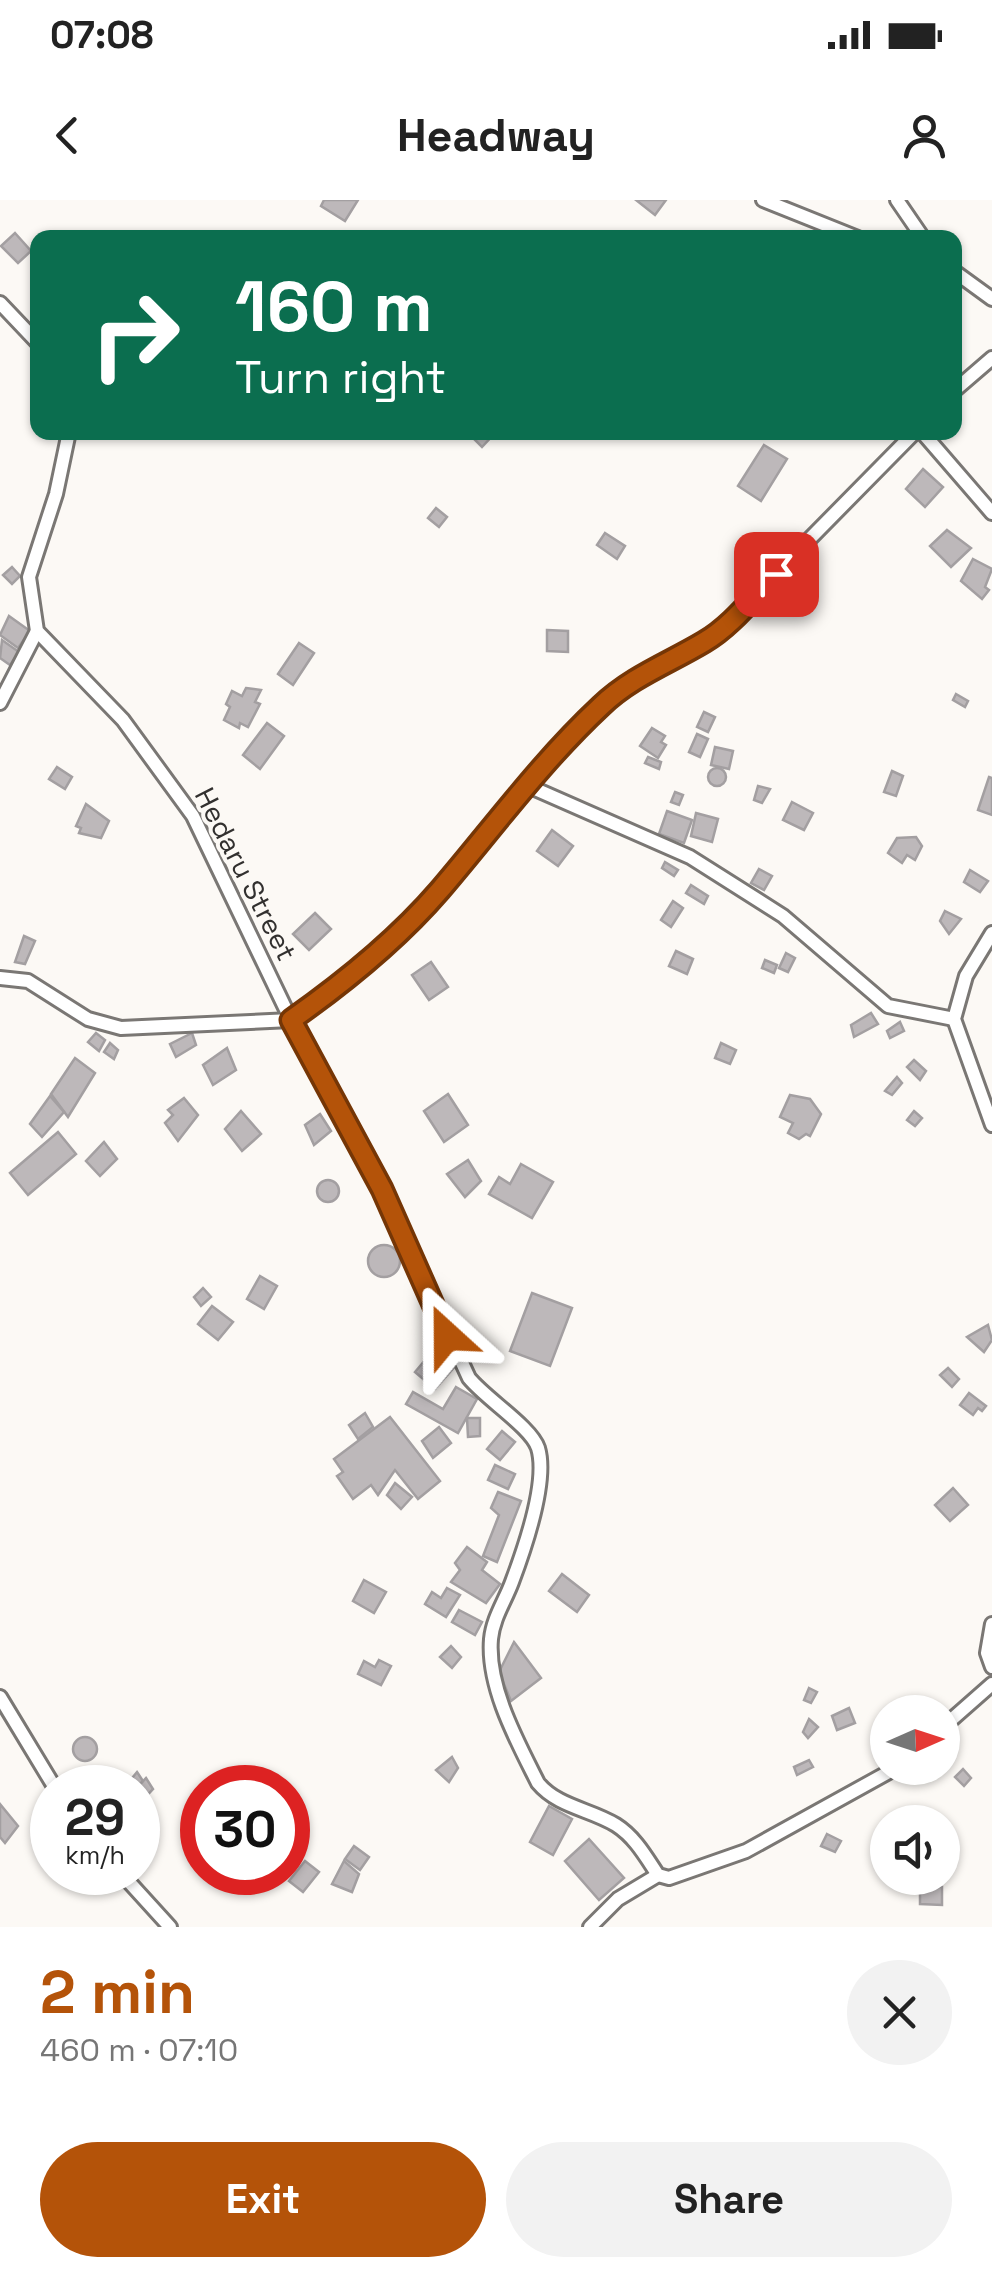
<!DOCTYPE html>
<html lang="en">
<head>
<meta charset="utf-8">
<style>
  body { margin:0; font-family:"Space Grotesk",sans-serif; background:#f2f2f2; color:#222; height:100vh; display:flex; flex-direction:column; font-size:38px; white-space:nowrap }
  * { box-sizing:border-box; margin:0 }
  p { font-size:32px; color:#767676 }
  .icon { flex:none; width:55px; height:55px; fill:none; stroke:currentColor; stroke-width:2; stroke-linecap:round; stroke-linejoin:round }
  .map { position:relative; height:1727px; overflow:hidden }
  .details { display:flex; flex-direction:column; background:#fff; flex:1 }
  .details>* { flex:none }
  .banner { position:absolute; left:30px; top:30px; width:932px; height:210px; border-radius:20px; box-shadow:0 2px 8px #0004; background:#0b6e4f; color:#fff; overflow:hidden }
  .needle { width:65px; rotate:87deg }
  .buttons { position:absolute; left:870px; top:1495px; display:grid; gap:20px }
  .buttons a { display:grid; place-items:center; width:90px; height:90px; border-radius:50%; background:#fff; box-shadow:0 2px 8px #0004; font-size:50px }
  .speed { position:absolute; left:30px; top:1565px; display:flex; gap:20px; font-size:50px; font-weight:700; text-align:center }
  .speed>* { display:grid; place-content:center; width:130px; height:130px; border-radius:50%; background:#fff; box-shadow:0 2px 8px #0004; line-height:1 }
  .speed small { font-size:25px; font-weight:400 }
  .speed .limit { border:15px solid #d22; background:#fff; color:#111 }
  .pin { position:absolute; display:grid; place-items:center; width:85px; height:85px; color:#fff; margin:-42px; border-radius:20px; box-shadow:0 5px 15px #0006 }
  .me { position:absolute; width:110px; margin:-55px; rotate:336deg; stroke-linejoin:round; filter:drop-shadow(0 0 8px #0008) }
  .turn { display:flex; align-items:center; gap:35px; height:210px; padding:0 40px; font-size:45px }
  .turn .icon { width:130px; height:130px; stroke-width:2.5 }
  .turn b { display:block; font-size:70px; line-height:85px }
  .round { display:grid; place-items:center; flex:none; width:105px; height:105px; border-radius:52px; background:#f2f2f2 }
  .overview { display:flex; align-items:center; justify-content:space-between; height:170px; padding:0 40px }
  h1 { font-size:60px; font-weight:600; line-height:75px; color:#b45309 }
  .cta { display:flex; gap:20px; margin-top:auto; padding:20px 40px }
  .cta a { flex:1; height:115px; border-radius:60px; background:#b45309; color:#fff; font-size:40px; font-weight:600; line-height:115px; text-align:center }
  .cta a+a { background:#f2f2f2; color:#222 }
  .status { display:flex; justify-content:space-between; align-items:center; height:70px; padding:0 50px; background:#fff; direction:ltr }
  .status svg { height:28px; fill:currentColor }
  header { display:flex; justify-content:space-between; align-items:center; height:130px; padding:0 40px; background:#fff; font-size:45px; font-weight:600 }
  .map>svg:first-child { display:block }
  .building { fill:#bdb8ba; stroke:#a39fa1; stroke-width:2.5 }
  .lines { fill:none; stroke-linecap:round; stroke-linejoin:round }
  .street-casing { stroke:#7a7774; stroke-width:18 }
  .street { stroke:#fff; stroke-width:12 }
  .route-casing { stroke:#753606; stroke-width:25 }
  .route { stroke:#b45309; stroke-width:18 }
  .labels { text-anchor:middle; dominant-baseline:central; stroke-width:8; stroke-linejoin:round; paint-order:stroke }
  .street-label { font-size:28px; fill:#32302f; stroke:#fcf9f5 }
</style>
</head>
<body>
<div class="status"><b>07:08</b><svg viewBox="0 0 49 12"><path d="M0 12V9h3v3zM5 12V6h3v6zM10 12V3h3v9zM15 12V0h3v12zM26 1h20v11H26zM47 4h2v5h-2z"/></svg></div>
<header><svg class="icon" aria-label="back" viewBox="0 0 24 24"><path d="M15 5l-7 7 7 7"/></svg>Headway<svg class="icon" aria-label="person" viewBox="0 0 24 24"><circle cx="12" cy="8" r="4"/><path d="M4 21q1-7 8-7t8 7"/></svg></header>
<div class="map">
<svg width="992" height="1727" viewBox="0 0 992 1727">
  <rect width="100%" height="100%" fill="#fcf9f5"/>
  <!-- building -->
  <g class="building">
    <path d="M324,0h34l-13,21 -24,-15z"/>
    <path d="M636,0h30l-11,15z"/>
    <path d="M15,33l16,18 -13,12 -17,-17z"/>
    <path d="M482,232l13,1 -13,14 -7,-7z"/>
    <path d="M764,245l23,14 -26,42 -23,-15z"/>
    <path d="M923,269l20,18 -18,20 -19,-18z"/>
    <path d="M436,308l11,9 -8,10 -11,-9z"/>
    <path d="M947,330l24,18 -20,19 -21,-21z"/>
    <path d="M605,333l20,13 -8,13 -20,-14z"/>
    <path d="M973,359l19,10 -7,18 4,3 -7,9 -21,-18z"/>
    <path d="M12,367l8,9 -8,8 -9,-9z"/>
    <path d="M9,416l21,15 -12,17 -18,-13z"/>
    <path d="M547,430l21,1v21l-21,-1z"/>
    <path d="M2,440l17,12 -9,13 -10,-7z"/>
    <path d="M299,443l15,10 -21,32 -15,-11z"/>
    <path d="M246,488l15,2 -6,12 5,2 -12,23 -8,-4 -1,5 -15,-8 6,-13 -4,-3 6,-13 10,5z"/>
    <path d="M956,494l12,7 -3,6 -12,-7z"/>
    <path d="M704,512l11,5 -7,15 -11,-5z"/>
    <path d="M267,523l17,13 -24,33 -17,-14z"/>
    <path d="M652,528l13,8 -4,6 5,3 -8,13 -18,-12z"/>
    <path d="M697,534l11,5 -8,18 -11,-5z"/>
    <path d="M715,547l18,4 -4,18 -18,-4z"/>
    <path d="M648,557l13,5 -2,7 -14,-6z"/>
    <path d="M57,567l15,10 -7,12 -16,-10z"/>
    <circle cx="717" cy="577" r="9"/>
    <path d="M892,571l11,5 -7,20 -12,-4z"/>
    <path d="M989,577l3,1v37l-14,-5z"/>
    <path d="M758,586l12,3 -8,14 -8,-3z"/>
    <path d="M675,592l8,3 -4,10 -8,-3z"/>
    <path d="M792,602l21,11 -9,17 -21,-10z"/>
    <path d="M86,604l23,17 -8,17 -22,-5 2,-5 -5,-2z"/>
    <path d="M667,611l25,9 -8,23 -25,-9z"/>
    <path d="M696,613l22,6 -6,23 -21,-6z"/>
    <path d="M552,630l21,16 -15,20 -21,-15z"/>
    <path d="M916,637l6,9 -7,14 -8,-5 -5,8 -14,-10 9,-15z"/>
    <path d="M665,662l13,8 -4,6 -12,-8z"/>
    <path d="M759,669l13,7 -8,14 -13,-7z"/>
    <path d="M970,670l18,11 -8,11 -16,-10z"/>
    <path d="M691,685l17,11 -4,8 -18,-11z"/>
    <path d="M673,701l10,7 -12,19 -10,-7z"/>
    <path d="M945,711l16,8 -12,15 -9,-13z"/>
    <path d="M315,713l16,16 -22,21 -16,-16z"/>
    <path d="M24,736l11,5 -10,23 -10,-2z"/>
    <path d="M676,751l17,8 -6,15 -18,-8z"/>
    <path d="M786,753l9,5 -7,14 -9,-4z"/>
    <path d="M765,760l12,5 -3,8 -12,-5z"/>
    <path d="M431,762l17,25 -19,13 -17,-25z"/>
    <path d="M871,813l7,11 -24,13 -3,-12z"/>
    <path d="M900,822l4,9 -14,7 -3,-7z"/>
    <path d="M96,833l9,7 -6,11 -11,-9z"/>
    <path d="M192,833l4,12 -20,12 -6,-13z"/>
    <path d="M110,843l8,7 -4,9 -10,-7z"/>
    <path d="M721,843l15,7 -6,14 -15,-6z"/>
    <path d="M227,848l9,22 -23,15 -10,-20z"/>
    <path d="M75,858l20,15 -27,44 -17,-23z"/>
    <path d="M914,860l12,11 -6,9 -13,-13z"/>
    <path d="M897,877l5,6 -10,12 -7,-4z"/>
    <path d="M448,894l20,31 -24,17 -20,-31z"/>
    <path d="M790,895l20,4 11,15 -11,22 -4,-2 -7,5 -11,-6 5,-10 -13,-6z"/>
    <path d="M50,896l14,16 -22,25 -12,-13z"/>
    <path d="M184,898l14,17 -20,26 -13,-18 8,-8 -5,-5z"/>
    <path d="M241,911l20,23 -19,17 -17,-22z"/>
    <path d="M914,911l8,7 -7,8 -8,-6z"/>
    <path d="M320,914l11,17 -17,14 -9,-20z"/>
    <path d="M58,932l18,22 -48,41 -18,-22z"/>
    <path d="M104,942l13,17 -17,17 -14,-15z"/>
    <path d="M468,960l13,21 -16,16 -18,-23z"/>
    <path d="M521,964l32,18 -21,36 -43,-24 10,-17 11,7z"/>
    <circle cx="328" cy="991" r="11"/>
    <circle cx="384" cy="1061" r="16"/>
    <path d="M260,1076l17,10 -13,23 -17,-10z"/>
    <path d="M203,1088l8,9 -10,9 -7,-9z"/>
    <path d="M532,1093l40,15 -22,58 -40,-15z"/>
    <path d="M212,1106l21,16 -15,18 -20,-16z"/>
    <path d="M988,1125l4,15 -8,12 -17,-15z"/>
    <path d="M436,1147l20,18 -21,24 -20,-17z"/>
    <path d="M948,1168l11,11 -7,8 -12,-12z"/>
    <path d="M456,1187l21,12 -19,34 -52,-29 7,-12 30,17z"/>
    <path d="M969,1193l17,13 -4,5 -4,-3 -5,7 -13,-10z"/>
    <path d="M365,1213l8,14 -15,12 -9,-14z"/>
    <path d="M390,1217l50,64 -22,18 -23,-29 -17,25 -7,-10 -18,14 -16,-23 6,-4 -9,-13z"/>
    <path d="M467,1218h13v18l-12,1z"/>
    <path d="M439,1227l12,16 -18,15 -11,-17z"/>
    <path d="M502,1231l13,11 -15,18 -13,-11z"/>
    <path d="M495,1265l20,9 -7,15 -20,-9z"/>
    <path d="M395,1283l17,14 -11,12 -14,-14z"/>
    <path d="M953,1288l15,17 -18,16 -15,-16z"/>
    <path d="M498,1292l23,9 -24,61 -14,-6 16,-41 -8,-7z"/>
    <path d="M467,1347l20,15 -5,8 18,14 -14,19 -35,-21 9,-12 -5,-7z"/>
    <path d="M562,1374l27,21 -12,17 -28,-21z"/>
    <path d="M364,1380l22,12 -12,21 -21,-12z"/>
    <path d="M447,1388l13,7 -14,22 -21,-13 7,-12 9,6z"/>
    <path d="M459,1410l23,12 -7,13 -23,-13z"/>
    <path d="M514,1442l27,36 -30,23 -12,-29z"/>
    <path d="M451,1446l10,11 -9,11 -12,-11z"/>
    <path d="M379,1460l12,6 -10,19 -23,-11 6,-13 11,6z"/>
    <path d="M809,1488l8,4 -6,11 -7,-3z"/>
    <path d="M849,1508l6,15 -18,7 -5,-14z"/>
    <path d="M809,1519l9,8 -10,11 -5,-6z"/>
    <circle cx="85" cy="1549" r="12"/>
    <path d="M452,1557l6,11 -9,14 -13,-12z"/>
    <path d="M809,1560l4,7 -16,8 -3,-8z"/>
    <path d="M963,1569l8,9 -7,8 -9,-9z"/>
    <path d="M137,1572l6,9 -7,7h-12z"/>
    <path d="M146,1578l7,11 -15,16 -1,-17z"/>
    <path d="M288,1594l13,11 -9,13 -4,-4z"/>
    <path d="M0,1604l18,22 -13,17 -5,-6z"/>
    <path d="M549,1606l23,13 -19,36 -23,-13z"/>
    <path d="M827,1634l14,7 -6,11 -14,-6z"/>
    <path d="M589,1639l35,39 -25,22 -34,-39z"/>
    <path d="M354,1646l15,11 -9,13 -15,-11z"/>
    <path d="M305,1661l14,11 -16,20 -14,-11z"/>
    <path d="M344,1661l15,13 -7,18 -20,-8z"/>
    <path d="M920,1687h22v18l-22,-1z"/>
  </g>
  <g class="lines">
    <!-- street casing -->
    <g class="street-casing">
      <g id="street">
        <path d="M763,0l95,38"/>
        <path d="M897,0l26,38"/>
        <path d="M955,72l37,27"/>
        <path d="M0,103l38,40"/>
        <path d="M955,190l37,-32"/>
        <path d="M69,232l-13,62 -27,83 8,54 86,89 70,96 98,204 91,169 87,189c17,21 62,49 69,70 10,33 -14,102 -26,134 -7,19 -19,36 -21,57 -4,48 26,102 47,144 20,24 52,26 78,42 19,12 30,32 42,50l11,3 77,-27 150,-83"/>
        <path d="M922,232l70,81"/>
        <path d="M0,503l37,-72"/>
        <path d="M526,585l164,72 93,59 105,90 66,13"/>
        <path d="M992,733l-26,43 -12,43 38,106"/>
        <path d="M0,778l28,3 60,38 33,9 170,-8 51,-36 54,-49 44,-45 86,-105 77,-81 45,-34 72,-40 195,-198"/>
        <path d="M992,1424l-5,29 5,14"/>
        <path d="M0,1497l55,91"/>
        <path d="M942,1528l50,-44"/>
        <path d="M120,1672l50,55"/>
        <path d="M590,1727l28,-28 40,-24"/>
      </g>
    </g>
    <!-- street -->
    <use href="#street" class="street"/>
  </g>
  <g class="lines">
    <!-- route casing -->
    <g class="route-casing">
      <path id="route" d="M447,1136l-65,-147 -91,-169c54,-38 106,-80 149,-130 53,-62 101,-128 161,-184 30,-29 68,-43 103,-64 28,-16 50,-46 72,-68"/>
    </g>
    <!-- route -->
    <use href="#route" class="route"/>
  </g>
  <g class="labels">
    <!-- street labels -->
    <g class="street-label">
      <text transform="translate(246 674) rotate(63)">Hedaru Street</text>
    </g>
  </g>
</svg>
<div class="buttons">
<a><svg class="needle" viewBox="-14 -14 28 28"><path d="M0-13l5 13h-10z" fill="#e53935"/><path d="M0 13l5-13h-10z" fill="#767676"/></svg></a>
<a><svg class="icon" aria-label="sound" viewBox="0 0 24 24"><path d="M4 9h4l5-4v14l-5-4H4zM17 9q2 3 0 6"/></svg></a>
</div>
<div class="speed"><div>29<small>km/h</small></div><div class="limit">30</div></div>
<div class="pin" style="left:776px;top:374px;background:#d93025"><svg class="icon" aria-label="arrive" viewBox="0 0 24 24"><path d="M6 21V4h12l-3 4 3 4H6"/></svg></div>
<svg class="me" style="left:447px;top:1136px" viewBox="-20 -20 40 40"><path d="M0-17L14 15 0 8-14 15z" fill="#b45309" stroke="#fff" stroke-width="4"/></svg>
<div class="banner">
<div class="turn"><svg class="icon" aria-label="right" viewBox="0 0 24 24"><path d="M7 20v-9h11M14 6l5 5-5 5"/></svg><div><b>160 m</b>Turn right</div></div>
</div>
</div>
<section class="details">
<div class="overview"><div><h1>2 min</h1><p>460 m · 07:10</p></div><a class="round"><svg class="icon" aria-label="close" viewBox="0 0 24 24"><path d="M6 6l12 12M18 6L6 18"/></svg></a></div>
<div class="cta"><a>Exit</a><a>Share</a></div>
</section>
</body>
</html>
